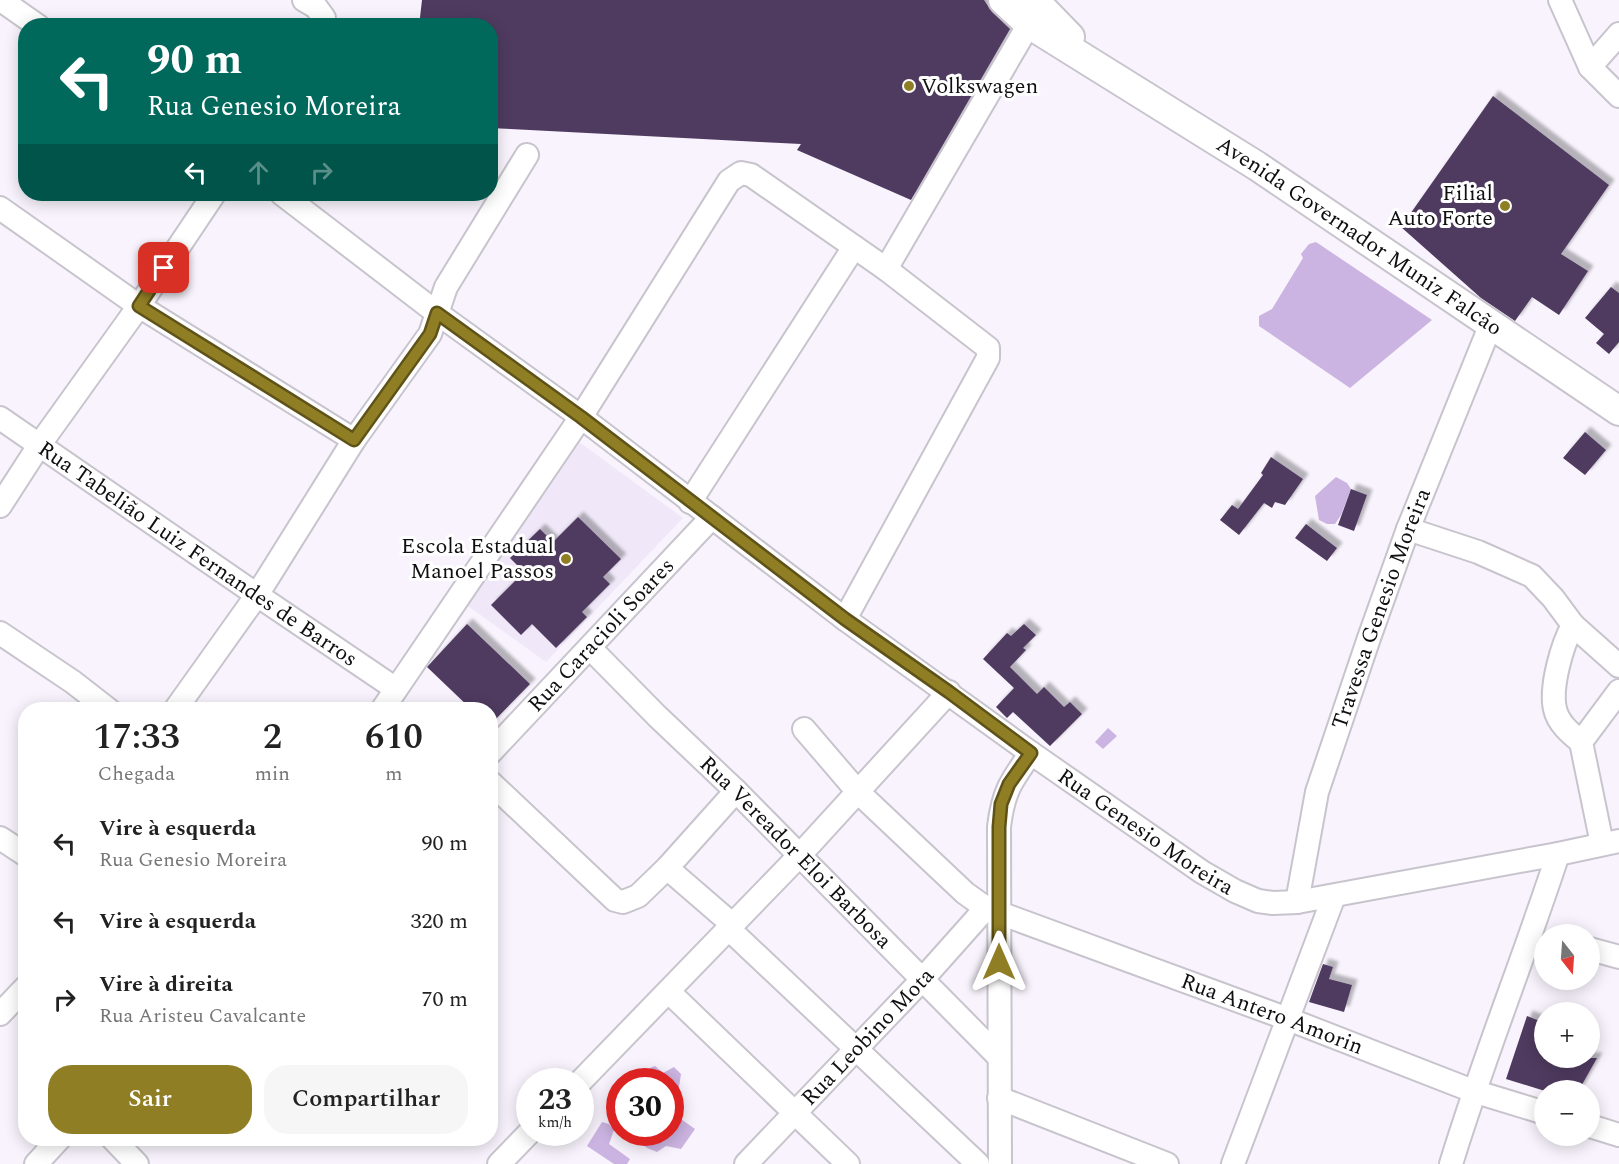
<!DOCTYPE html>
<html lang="pt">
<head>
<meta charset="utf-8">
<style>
  body { margin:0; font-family:Spectral,serif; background:#f6f6f6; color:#222; height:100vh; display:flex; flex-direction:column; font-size:22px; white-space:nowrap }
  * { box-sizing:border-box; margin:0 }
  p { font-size:20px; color:#767676 }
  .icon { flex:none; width:33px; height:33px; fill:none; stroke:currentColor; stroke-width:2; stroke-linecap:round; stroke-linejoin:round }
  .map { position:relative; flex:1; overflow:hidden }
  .details { position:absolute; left:18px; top:702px; width:480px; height:444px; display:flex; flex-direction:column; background:#fff; border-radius:24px; box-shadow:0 3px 15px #0003 }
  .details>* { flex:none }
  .top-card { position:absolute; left:18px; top:18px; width:480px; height:183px; border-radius:24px; box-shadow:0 3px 15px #0003; background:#00695c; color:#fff; overflow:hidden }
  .needle { width:39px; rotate:163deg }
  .buttons { position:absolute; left:1534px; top:924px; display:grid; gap:12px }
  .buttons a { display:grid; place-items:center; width:66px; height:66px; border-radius:50%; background:#fff; box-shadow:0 3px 15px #0003; font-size:30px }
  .speed { position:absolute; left:516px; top:1068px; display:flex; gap:12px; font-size:30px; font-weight:700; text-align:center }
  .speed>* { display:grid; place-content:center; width:78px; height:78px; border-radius:50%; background:#fff; box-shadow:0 3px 15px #0003; line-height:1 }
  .speed small { font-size:15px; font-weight:400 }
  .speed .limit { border:9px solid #d22; background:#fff; color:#111 }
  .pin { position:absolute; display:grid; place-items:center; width:51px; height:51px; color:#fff; margin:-26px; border-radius:12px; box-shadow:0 3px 9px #0006 }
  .me { position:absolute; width:66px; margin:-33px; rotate:0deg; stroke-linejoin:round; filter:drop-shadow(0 0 4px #0008) }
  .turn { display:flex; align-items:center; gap:21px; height:126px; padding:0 30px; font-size:27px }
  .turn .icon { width:78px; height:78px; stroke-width:2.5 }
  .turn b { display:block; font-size:42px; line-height:51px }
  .lanes { display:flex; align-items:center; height:57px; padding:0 30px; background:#0003; justify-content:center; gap:30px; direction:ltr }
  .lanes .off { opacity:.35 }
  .eta { display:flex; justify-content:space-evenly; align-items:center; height:102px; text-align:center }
  .eta b { font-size:36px; font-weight:600; line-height:42px }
  .primary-button { display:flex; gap:12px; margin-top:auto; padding:12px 30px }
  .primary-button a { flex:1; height:69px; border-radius:24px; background:#907e25; color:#fff; font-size:24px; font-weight:600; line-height:69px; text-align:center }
  .primary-button a+a { background:#f6f6f6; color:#222 }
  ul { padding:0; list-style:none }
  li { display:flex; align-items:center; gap:18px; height:78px; padding:0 30px }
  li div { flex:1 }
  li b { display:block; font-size:22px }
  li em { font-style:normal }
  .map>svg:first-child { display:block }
  .built { fill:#f0e8f8 }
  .water { fill:#cbb4e1 }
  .building { fill:#4f3b61; filter:url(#shadow) }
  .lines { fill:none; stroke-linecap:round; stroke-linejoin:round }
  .minor-casing { stroke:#c8c4cd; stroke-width:26 }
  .major-casing { stroke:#c8c4cd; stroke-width:32 }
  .minor { stroke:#fff; stroke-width:22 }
  .major { stroke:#fff; stroke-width:28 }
  .route-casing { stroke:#5e5218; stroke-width:15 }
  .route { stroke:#907e25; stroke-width:10 }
  .poi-dot { fill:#907e25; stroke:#fff; stroke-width:2 }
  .labels { text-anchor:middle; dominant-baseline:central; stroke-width:6; stroke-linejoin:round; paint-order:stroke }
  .poi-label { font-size:22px; fill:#0f0e11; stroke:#fff; text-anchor:end }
  .street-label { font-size:22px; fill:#0f0e11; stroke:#fff }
</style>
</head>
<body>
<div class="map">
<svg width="1619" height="1164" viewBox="0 0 1619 1164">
  <defs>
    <filter id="shadow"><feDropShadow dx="5.5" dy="-5.5" stdDeviation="1.5" flood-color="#0004"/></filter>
  </defs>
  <rect width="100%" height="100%" fill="#f8f3fc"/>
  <!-- built -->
  <path class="built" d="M571,436l112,82 -137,144 -85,-61z"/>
  <!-- water -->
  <g class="water">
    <path d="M1316,242l116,78 -82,68 -91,-62v-10l13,-7 31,-51 -2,-4 8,-10z"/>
    <path d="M1336,477l11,6 4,6 -10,26 -6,9h-8l-8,-4 -4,-24z"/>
    <path d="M1108,728l9,8 -14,13 -8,-7z"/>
    <path d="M655,1066l8,7 11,-6 7,7 -3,19 -7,4 -1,-15 -30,-1 10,-13z"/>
    <path d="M671,1112l24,17 -14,20 -15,-3 -9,6 -10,-4 -15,-15 38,-1z"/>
    <path d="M602,1122l7,2 5,6 -5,14 21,15 -3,5h-13l-27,-18z"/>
  </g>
  <!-- building -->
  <g class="building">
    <path d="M422,0h562l8,12 18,17 -99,171 -114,-50 4,-6 -311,-16v-102h-71z"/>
    <path d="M1493,96l116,89 -48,69 27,17 -29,44 -27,-18 -17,24 -34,-23 -80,-71z"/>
    <path d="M1611,287l8,6v49l-10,12 -13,-11 8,-9 -19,-16z"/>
    <path d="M1585,432l21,18 -21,25 -22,-17z"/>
    <path d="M1271,457l32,22 -18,26 -10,-3 -3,6 -8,-5 -25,32 -19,-15 12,-15 6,4 25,-34 -2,-2z"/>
    <path d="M1351,489l16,6 -13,36 -16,-6z"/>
    <path d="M578,517l43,42 -18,18 7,7 -28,28 5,5 -31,31 -24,-24 -11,11 -30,-30 33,-33 -14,-14 30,-29 13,13z"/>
    <path d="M1306,524l31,24 -10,13 -32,-23z"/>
    <path d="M467,624l63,60 -40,41v-15h-18l-45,-43z"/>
    <path d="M1024,624l12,11 -13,13 3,2 -16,17 27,27 7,-7 20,20 6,-5 12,12 -32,32 -37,-34 -6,6 -11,-11 18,-19 -31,-29 24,-26 4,3z"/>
    <path d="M1323,964l10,3 -4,12 23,6 -8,27 -35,-10z"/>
    <path d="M1527,1016l18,7v35h52l-18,32 -34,1 -39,-12z"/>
  </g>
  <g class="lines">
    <!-- minor casing -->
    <g class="minor-casing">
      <g id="minor">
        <path d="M1,0l37,26"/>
        <path d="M304,0l12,7 8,11 -1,8"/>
        <path d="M1560,0l30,67 29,29"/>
        <path d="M1590,67l29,-33"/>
        <path id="s1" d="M282,194l155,119 144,104 264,202 186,134 171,119 33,19 23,10 15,2 24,-1 261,-48 61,-13"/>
        <path d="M0,208l139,98 215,134"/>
        <path d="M886,269l143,-245"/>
        <path id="s2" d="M0,418l257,177 139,94"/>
        <path d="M690,502l164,-255"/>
        <path d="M0,506l40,-62 99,-138 75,-112"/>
        <path d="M1408,529l70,23 54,24 21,22 20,27 46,41"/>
        <path d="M1573,625c-11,20 -23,62 -18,84 3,14 15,24 26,33"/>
        <path d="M0,633l73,49 36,28"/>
        <path id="s3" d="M590,648l67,68 79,75 263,266"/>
        <path d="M175,710l82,-115 97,-155 76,-106 16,-47 81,-132"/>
        <path d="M382,710l199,-293 148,-236 12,-8 10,2 135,94 102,79v10l-143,261"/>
        <path id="s4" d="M804,729l54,63 107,101 21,15 302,111 185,72 72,22"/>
        <path id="s5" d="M490,753l222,-236"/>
        <path d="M490,782l125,118 8,2 15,-6 29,-28 69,-77"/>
        <path d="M0,838l26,17"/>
        <path d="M1602,844l-21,-102 38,-51"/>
        <path d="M667,868l66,57"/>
        <path id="s6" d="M1297,902l20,-110 52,-154 39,-109 83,-205"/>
        <path d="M729,929l249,235"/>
        <path d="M1590,949l29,8"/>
        <path d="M669,992l179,172"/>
        <path d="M0,1014l26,-27"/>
        <path d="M580,1082l219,-226 150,-164"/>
        <path d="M999,1098l168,66"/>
        <path d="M1590,1126l29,9"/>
        <path d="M112,1138l25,26"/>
        <path d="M36,1164l24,-26"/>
        <path d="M499,1164l31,-32"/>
        <path id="s7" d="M746,1164l175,-183 65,-73"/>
        <path d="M1000,1164l-1,-337c4,-35 12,-46 32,-74"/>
        <path d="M1233,1164l101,-268"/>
        <path d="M1451,1164c32,-105 73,-206 107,-310"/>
      </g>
    </g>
    <!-- major casing -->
    <g class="major-casing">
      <g id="major">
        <path id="s8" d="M1003,0l26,24 228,142 362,245"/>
        <path d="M1034,0l36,37"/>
      </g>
    </g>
    <!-- minor -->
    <use href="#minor" class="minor"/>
    <!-- major -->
    <use href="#major" class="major"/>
  </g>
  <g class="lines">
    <!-- route casing -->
    <g class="route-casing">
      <path id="route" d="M164,268l-25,38 215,134 76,-106 7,-21 144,104 264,202 104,73 82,61 -22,31 -8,20 -2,23v135"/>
    </g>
    <!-- route -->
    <use href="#route" class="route"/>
  </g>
  <!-- markers -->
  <g class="poi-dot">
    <circle cx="909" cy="86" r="6"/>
    <circle cx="1505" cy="206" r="6"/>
    <circle cx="566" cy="559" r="6"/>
  </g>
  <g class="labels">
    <!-- poi labels -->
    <g class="poi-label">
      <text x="921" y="86" text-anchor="start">Volkswagen</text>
      <text x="1493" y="193">Filial<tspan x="1493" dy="25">Auto Forte</tspan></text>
      <text x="554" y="546">Escola Estadual<tspan x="554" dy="25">Manoel Passos</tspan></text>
    </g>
    <!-- street labels -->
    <g class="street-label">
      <text stroke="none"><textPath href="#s8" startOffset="428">Avenida Governador Muniz Falcão</textPath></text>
      <text stroke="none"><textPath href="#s2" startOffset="240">Rua Tabelião Luiz Fernandes de Barros</textPath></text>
      <text stroke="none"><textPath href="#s6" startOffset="306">Travessa Genesio Moreira</textPath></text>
      <text stroke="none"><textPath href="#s5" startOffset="162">Rua Caracioli Soares</textPath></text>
      <text stroke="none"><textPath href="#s1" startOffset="1074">Rua Genesio Moreira</textPath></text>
      <text stroke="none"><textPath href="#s3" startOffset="290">Rua Vereador Eloi Barbosa</textPath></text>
      <text stroke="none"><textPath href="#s4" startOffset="561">Rua Antero Amorin</textPath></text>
      <text stroke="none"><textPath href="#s7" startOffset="176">Rua Leobino Mota</textPath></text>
    </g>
  </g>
</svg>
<div class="buttons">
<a><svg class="needle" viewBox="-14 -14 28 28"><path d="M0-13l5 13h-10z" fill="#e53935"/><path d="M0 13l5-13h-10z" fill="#767676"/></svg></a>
<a>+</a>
<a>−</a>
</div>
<div class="speed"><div>23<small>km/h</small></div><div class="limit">30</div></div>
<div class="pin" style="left:164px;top:268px;background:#d93025"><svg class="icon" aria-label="arrive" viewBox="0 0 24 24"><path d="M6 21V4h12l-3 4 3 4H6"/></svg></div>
<svg class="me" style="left:999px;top:962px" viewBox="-20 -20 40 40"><path d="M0-17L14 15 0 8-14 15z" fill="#907e25" stroke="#fff" stroke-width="4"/></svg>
<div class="top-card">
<div class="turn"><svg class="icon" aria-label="left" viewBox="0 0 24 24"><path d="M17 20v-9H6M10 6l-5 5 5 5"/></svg><div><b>90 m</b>Rua Genesio Moreira</div></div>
<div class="lanes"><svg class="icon" aria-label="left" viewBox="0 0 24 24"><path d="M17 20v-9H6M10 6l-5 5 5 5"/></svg><svg class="icon off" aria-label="ahead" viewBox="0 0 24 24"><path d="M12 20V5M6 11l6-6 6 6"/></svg><svg class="icon off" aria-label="right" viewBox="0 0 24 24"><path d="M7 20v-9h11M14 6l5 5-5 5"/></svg></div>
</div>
<section class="details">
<div class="eta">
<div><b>17:33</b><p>Chegada</p></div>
<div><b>2</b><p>min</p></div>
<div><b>610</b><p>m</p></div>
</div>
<ul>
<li><svg class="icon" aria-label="left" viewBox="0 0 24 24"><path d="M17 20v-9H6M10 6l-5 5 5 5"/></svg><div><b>Vire à esquerda</b><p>Rua Genesio Moreira</p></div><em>90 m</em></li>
<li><svg class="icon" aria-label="left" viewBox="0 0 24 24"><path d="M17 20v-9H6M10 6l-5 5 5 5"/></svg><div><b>Vire à esquerda</b></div><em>320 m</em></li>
<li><svg class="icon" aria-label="right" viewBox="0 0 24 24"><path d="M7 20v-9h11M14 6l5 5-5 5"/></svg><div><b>Vire à direita</b><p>Rua Aristeu Cavalcante</p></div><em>70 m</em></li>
</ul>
<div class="primary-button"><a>Sair</a><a>Compartilhar</a></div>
</section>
</div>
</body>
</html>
